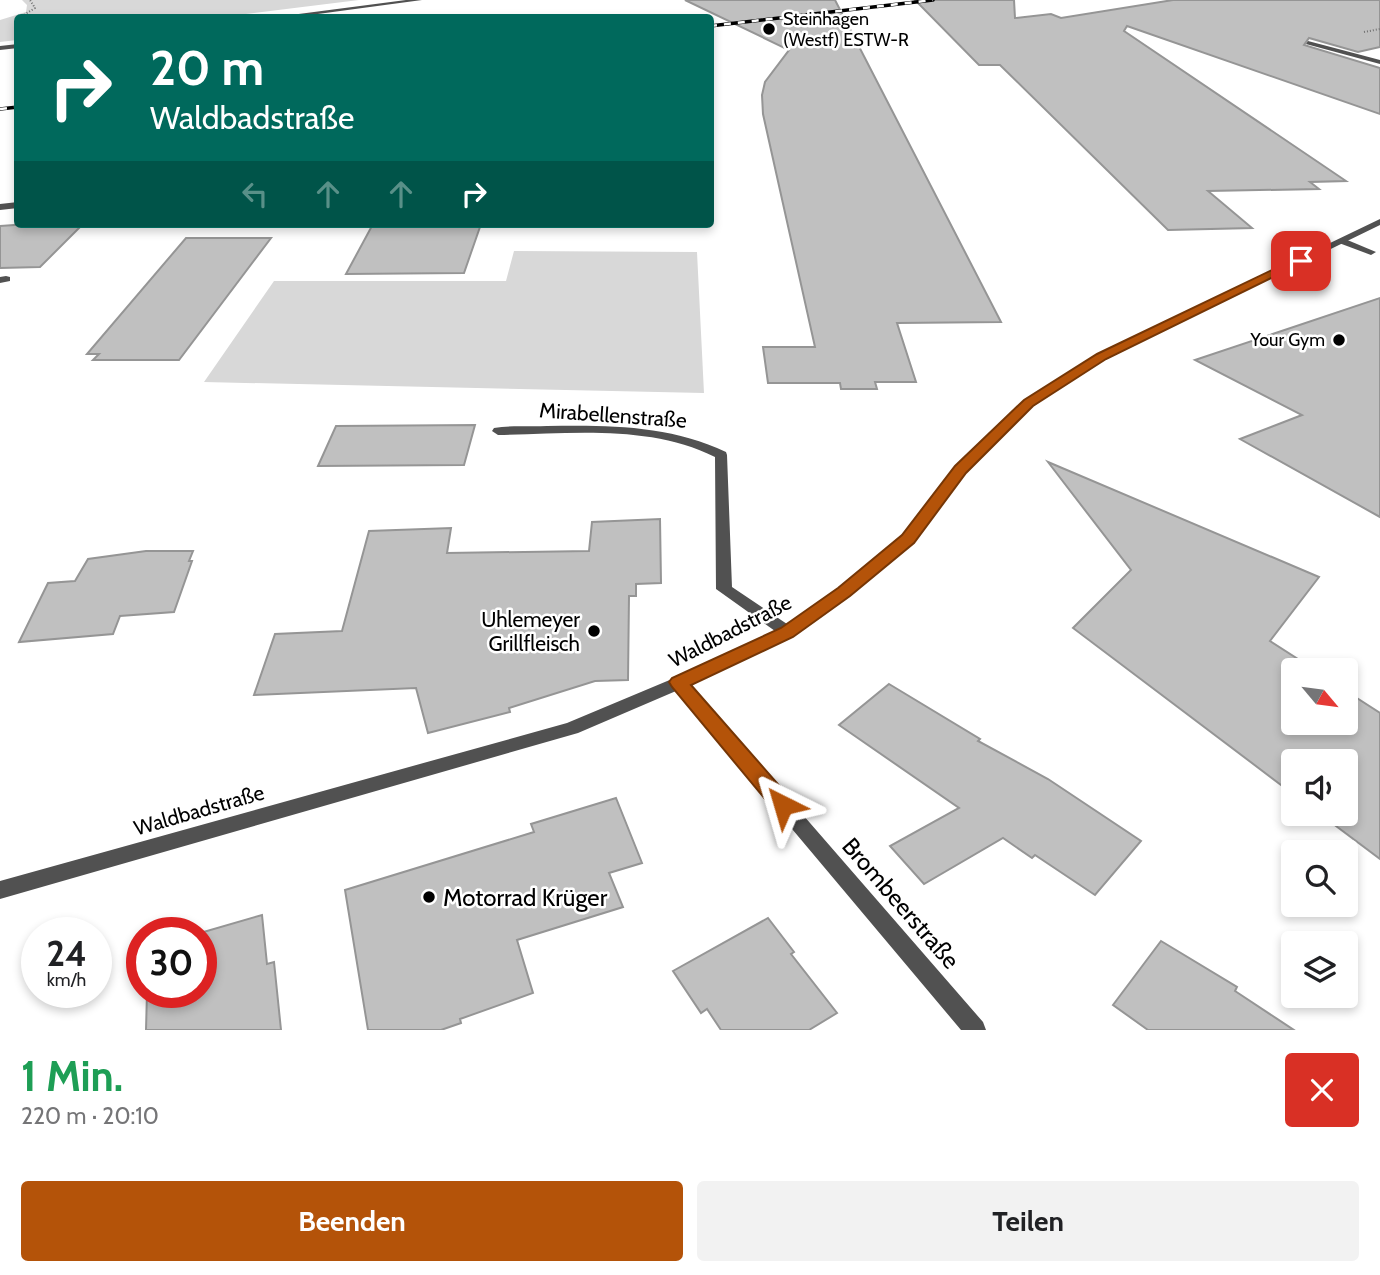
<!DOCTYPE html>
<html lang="de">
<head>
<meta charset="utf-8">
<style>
  body { margin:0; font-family:Cabin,sans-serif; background:#f2f2f2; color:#202124; height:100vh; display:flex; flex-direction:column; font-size:26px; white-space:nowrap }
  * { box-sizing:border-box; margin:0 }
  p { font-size:23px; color:#757577 }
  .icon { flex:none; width:38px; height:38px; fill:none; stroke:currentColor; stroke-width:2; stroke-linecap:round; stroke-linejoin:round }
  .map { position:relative; height:1030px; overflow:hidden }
  .details { display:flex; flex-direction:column; background:#fff; flex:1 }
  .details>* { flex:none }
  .top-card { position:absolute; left:14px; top:14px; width:700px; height:214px; border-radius:7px; box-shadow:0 4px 10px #0003; background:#00695c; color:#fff; overflow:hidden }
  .needle { width:46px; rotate:119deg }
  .controls { position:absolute; left:1281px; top:658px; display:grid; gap:14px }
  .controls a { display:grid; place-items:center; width:77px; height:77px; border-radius:7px; background:#fff; box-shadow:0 4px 10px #0003; font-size:35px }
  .speed { position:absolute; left:21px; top:917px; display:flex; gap:14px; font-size:35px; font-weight:700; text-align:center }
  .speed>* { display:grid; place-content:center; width:91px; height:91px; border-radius:50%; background:#fff; box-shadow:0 4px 10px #0003; line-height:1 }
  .speed small { font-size:18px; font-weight:400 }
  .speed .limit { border:10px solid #d22; background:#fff; color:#111 }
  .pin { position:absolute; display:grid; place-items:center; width:60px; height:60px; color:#fff; margin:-30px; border-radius:14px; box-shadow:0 4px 10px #0006 }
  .me { position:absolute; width:77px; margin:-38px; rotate:320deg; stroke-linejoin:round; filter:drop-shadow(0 0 5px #0008) }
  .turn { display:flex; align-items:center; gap:24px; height:147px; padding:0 21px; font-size:32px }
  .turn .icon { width:91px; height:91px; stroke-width:2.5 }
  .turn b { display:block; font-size:49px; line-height:60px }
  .lanes { display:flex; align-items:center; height:66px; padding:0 21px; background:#0003; justify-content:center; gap:35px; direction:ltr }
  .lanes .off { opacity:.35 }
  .round { display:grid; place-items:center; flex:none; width:74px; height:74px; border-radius:7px; background:#f2f2f2 }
  .head { display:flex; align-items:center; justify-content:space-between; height:119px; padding:0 21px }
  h1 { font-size:42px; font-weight:800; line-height:52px; color:#1e9e55 }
  .button { display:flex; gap:14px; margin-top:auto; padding:14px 21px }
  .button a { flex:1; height:80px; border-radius:7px; background:#b45309; color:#fff; font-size:28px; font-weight:800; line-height:80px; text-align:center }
  .button a+a { background:#f2f2f2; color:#202124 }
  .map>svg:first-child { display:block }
  .green { fill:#d8d8d8 }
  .building { fill:#c0c0c0; stroke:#959595; stroke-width:2 }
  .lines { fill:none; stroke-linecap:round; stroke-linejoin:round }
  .path { stroke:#737373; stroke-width:2; stroke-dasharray:1 2; stroke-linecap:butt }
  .lane { fill:#515151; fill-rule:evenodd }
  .street { fill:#515151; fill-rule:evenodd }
  .rail-casing { stroke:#000; stroke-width:3.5 }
  .rail { stroke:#fff; stroke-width:2.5; stroke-dasharray:7; stroke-linecap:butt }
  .route { fill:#b45309; stroke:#753606; stroke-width:2 }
  .poi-dot { fill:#000; stroke:#fff; stroke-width:2.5 }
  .labels { text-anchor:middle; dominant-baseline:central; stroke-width:5; stroke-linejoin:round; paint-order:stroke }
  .far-poi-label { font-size:18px; fill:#000; stroke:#fff; text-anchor:start }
  .street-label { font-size:21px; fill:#000; stroke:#fff }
  .poi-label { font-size:21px; fill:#000; stroke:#fff; text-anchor:end }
  .near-poi-label { font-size:24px; fill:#000; stroke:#fff; text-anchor:start }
  .near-street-label { font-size:24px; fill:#000; stroke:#fff }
</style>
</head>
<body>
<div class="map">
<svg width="1380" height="1030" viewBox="0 0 1380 1030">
  <rect width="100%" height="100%" fill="#fff"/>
  <!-- green -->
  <g class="green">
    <path d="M22,0h337l-145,18h-196l-1,22 -17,2v-22l26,-8 1,-7z"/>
    <path d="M514,251l183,1 7,141 -500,-11 70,-101h232z"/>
  </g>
  <!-- building -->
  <g class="building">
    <path d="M685,0h150l166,322 -104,1 19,59h-41l2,7h-36l-1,-6h-72l-5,-36h52l-52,-233 -1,-19 3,-13 24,-32z"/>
    <path d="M915,0h99l1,18 36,-4 10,4 112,-18h207v47l-22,5 -49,-14 -5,7 76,23v46l-253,-88 -3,5 222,150 -36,1 9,7 -111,2 44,37 -84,2 -168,-165h-21z"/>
    <path d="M29,224h54l-43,43 -40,1v-42z"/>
    <path d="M373,224h108l-17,49 -118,1z"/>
    <path d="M186,238h85l-92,122h-86l6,-6h-12z"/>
    <path d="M1380,298v219l-140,-78 62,-24 -107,-55z"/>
    <path d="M475,425l-11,40 -146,1 18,-40z"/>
    <path d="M1048,462l271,115 -49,64 45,29h-22v53h53v-32l34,22v146l-60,-45h26v-53h-53v33l-220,-166 58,-58z"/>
    <path d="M660,519l1,64 -25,1v12h-7l-1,84 -33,1 -86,27 1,4 -82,21 -12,-45 -162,7 21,-61 67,-3 27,-100 82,-3 -4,25 142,-2 3,-29z"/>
    <path d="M146,551h47l-4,10h3l-18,51 -54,4 -7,18 -94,8 29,-59 27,-2 13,-22z"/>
    <path d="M889,684l91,55 -2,2 70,38 93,62 -46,54 -60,-40 -3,3 -29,-20 -79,46 -34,-38 69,-38 -120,-83z"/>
    <path d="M616,798l26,65 -33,10 14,34 -106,33 16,53 -73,26 1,4 -20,7h-73l-23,-140 189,-58 -3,-8z"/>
    <path d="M262,915l5,49 7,-2 7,68h-135l1,-38h54l-1,-59z"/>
    <path d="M768,918l26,34 -3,2 46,59 -28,17h-88l-14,-21 -6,4 -28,-42z"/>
    <path d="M1161,941l76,46 -2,4 59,39h-146l-35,-25z"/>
  </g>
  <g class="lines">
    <!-- path -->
    <g class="path">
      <path d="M19,18l16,-10 -5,-8"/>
      <path d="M229,18l19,-3"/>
      <path d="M1364,32l16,-3"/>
    </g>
    <!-- lane -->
    <path class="lane" d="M1339,239h6l31,13 -5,3 -32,-12z"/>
    <!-- street -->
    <g class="street">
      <path d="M406,0h16l-134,18h-20z"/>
      <path d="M1308,41l72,19v4l-74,-20z"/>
      <path d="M18,44v4l-18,2v-4z"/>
      <path d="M18,202v6l-18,2v-6z"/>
      <path d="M1380,219v6l-275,134 -72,47 -68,67 -52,69 -64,53 -56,41 -103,49 293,337 3,8h-25l-285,-339 -98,42 -578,166v-18l567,-158 148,-62 60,-30 -59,-42 -1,-132c-66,-33 -146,-23 -217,-22l-6,-4 2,-3c16,-3 36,-1 53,-2 61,-1 123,-1 179,26l1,3 5,132 55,37 52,-35 64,-53 52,-69 70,-67 72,-45z"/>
      <path d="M6,276l4,1v4l-10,2v-6z"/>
    </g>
    <!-- rail casing -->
    <g class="rail-casing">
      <g id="rail">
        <path d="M710,26l223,-26"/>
        <path d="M0,109l18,-2"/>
      </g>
    </g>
    <!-- rail -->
    <use href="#rail" class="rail"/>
  </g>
  <!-- route -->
  <path class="route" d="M1297,258l9,3 -200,98 -73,47 -67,67 -52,70 -64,53 -57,41 -102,48 100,114 3,6 -3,6 -8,3 -8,-3 -103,-124 -3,-5 3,-4 109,-50 57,-40 64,-53 53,-69 69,-66 73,-46z"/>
  <!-- markers -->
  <g class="poi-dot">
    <circle cx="769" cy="29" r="7"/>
    <circle cx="1339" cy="340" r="7"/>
    <circle cx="594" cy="631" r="7"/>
    <circle cx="429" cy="897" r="7"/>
  </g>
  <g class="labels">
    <!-- far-poi labels -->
    <g class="far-poi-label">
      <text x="783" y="19">Steinhagen<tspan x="783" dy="21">(Westf) ESTW-R</tspan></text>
      <text x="1325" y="340" text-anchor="end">Your Gym</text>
    </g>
    <!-- street labels -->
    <g class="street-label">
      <text transform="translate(613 415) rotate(4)">Mirabellenstraße</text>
      <text transform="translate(730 631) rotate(-27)">Waldbadstraße</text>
      <text transform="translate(199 810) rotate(-16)">Waldbadstraße</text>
    </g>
    <!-- poi labels -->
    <g class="poi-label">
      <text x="580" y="619">Uhlemeyer<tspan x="580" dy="24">Grillfleisch</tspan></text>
    </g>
    <!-- near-poi labels -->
    <g class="near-poi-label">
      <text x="443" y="897">Motorrad Krüger</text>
    </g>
    <!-- near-street labels -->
    <g class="near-street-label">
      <text transform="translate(901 903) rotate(49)">Brombeerstraße</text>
    </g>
  </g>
</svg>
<div class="controls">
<a><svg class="needle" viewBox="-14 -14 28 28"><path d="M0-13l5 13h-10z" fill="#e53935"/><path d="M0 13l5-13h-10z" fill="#757577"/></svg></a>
<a><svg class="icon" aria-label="sound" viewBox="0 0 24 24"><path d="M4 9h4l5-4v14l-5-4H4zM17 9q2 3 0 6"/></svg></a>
<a><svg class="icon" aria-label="search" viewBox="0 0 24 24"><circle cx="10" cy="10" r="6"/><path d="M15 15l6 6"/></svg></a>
<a><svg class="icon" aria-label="layers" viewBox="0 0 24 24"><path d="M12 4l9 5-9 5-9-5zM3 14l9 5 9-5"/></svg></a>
</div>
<div class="speed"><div>24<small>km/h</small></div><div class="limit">30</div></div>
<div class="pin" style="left:1301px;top:261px;background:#d93025"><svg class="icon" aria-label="arrive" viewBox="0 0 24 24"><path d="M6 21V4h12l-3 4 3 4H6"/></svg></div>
<svg class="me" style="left:783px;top:805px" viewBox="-20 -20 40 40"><path d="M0-17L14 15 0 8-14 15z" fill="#b45309" stroke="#fff" stroke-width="4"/></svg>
<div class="top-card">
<div class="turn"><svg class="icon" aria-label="right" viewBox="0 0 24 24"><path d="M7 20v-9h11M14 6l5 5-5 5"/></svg><div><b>20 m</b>Waldbadstraße</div></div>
<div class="lanes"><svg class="icon off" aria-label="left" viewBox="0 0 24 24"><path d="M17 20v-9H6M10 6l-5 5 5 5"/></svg><svg class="icon off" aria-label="ahead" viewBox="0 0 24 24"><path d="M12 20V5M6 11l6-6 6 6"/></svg><svg class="icon off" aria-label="ahead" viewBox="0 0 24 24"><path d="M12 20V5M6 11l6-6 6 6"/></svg><svg class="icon" aria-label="right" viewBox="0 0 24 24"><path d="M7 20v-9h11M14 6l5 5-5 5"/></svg></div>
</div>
</div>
<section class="details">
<div class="head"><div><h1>1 Min.</h1><p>220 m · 20:10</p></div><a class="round" style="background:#d93025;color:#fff"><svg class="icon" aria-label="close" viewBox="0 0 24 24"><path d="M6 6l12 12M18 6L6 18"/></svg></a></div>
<div class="button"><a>Beenden</a><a>Teilen</a></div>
</section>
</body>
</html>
